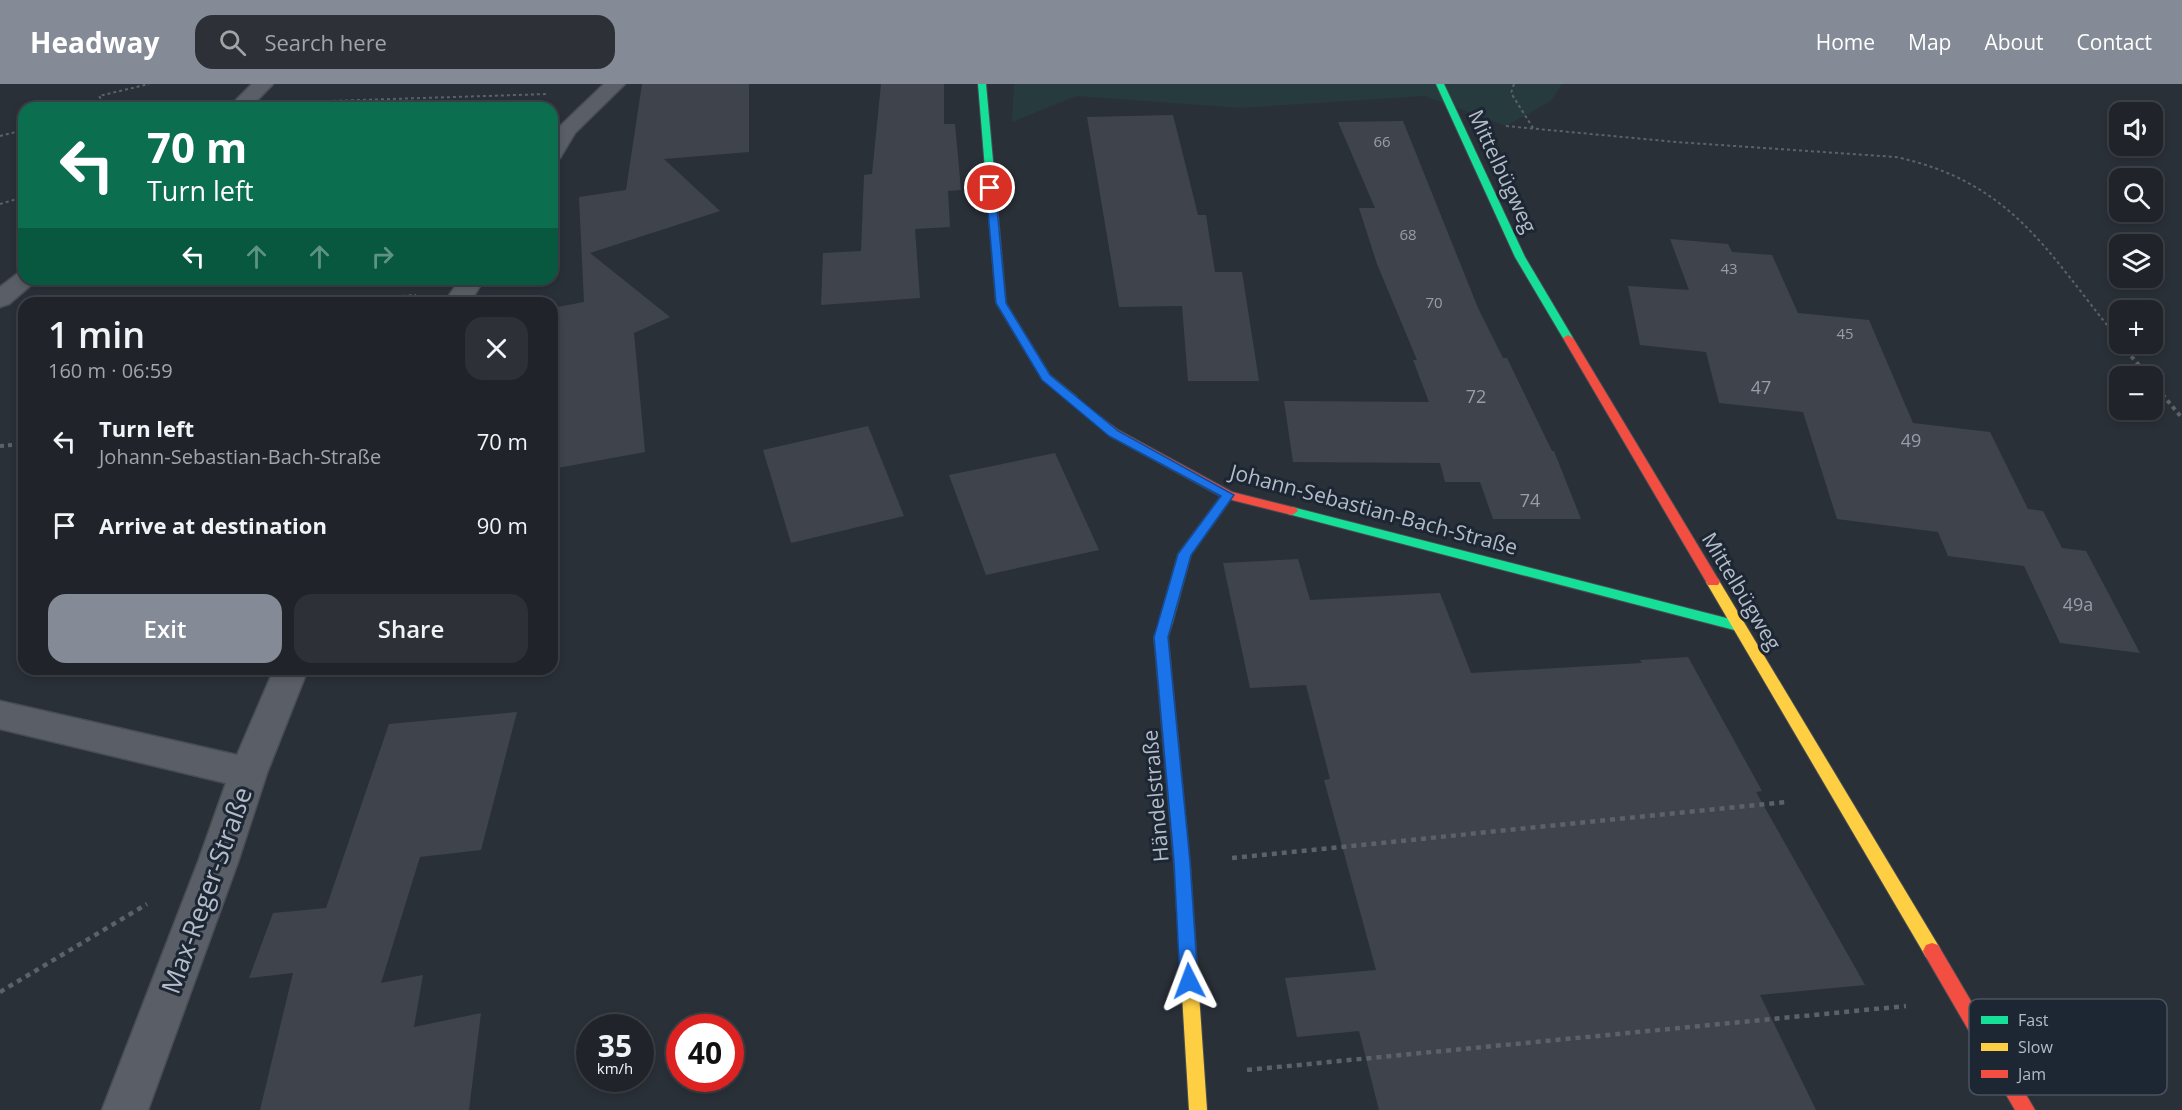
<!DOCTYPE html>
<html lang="en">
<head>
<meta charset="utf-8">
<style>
  body { margin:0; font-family:"Open Sans",sans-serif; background:#2d3036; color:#f1f3f6; height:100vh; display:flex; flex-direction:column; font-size:22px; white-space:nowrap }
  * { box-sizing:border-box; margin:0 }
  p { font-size:20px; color:#a2a4a8 }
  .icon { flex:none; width:33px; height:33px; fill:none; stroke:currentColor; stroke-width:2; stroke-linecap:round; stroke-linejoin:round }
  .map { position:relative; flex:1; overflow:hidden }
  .side { position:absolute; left:18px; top:213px; width:540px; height:378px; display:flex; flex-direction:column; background:#20242a; border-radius:18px; box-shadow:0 3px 9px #0003,0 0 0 2px #3d4147 }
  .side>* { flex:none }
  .guide { position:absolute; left:18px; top:18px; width:540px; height:183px; border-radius:18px; box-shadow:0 3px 9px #0003,0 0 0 2px #3d4147; background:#0b6e4f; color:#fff; overflow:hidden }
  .buttons { position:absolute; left:2109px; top:18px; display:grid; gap:12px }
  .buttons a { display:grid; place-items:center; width:54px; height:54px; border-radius:12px; background:#20242a; box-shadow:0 3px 9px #0003,0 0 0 2px #3d4147; font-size:30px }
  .speed { position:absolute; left:576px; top:930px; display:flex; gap:12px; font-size:30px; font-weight:700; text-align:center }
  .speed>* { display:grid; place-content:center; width:78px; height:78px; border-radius:50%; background:#20242a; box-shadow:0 3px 9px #0003,0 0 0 2px #3d4147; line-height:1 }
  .speed small { font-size:15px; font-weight:400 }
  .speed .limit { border:9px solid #d22; background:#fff; color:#111 }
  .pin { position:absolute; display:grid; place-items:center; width:51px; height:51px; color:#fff; margin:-26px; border:3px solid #fff; border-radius:50%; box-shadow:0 2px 6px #0007 }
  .me { position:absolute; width:66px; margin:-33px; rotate:357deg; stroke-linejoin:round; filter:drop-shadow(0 0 4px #0008) }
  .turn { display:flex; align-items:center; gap:21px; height:126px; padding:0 30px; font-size:27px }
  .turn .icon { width:78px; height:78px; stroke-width:2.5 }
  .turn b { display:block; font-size:42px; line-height:51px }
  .lanes { display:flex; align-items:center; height:57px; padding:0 30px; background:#0003; justify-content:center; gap:30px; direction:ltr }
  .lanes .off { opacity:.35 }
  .round { display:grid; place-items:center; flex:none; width:63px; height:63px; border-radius:18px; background:#2d3036 }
  .headline { display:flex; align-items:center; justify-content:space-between; height:102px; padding:0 30px }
  h1 { font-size:36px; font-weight:600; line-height:45px }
  .action { display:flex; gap:12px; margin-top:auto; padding:12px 30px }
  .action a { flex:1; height:69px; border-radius:18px; background:#848b96; color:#fff; font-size:24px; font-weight:600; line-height:69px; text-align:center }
  .action a+a { background:#2d3036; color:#f1f3f6 }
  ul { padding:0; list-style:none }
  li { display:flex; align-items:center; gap:18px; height:84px; padding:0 30px }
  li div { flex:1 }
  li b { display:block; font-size:22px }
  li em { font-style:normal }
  header { display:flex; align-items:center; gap:36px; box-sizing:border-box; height:84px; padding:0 30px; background:#848b96; color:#fff }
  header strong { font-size:28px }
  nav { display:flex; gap:33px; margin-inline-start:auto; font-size:21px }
  .search { width:420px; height:54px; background:#2d3036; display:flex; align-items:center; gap:15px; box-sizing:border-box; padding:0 21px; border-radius:18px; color:#a2a4a8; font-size:22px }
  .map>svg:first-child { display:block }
  .green { fill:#273a3e }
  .building { fill:#3f444c }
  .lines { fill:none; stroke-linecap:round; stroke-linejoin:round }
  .street-casing { stroke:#484c55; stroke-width:3 }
  .fast-casing { stroke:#484c55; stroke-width:2 }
  .slow-casing { stroke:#484c55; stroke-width:2 }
  .jam-casing { stroke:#484c55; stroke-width:2 }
  .path-far2 { stroke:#5c6268; stroke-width:2; stroke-dasharray:3 3; stroke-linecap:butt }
  .path-far1 { stroke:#5c6268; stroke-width:4; stroke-dasharray:4 4; stroke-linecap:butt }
  .path { stroke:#5c6268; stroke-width:4.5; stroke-dasharray:5 5; stroke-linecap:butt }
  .street { fill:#5a5e66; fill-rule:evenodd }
  .fast { fill:#16e098; fill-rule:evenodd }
  .slow { fill:#ffcf43; fill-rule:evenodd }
  .jam { fill:#f24e42; fill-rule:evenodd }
  .route { fill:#1a73e8; stroke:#114b97; stroke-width:1.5 }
  .labels { text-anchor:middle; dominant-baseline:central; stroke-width:6; stroke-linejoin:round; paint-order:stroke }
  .far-number-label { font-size:15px; fill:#979eaa }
  .number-label { font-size:18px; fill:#979eaa }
  .street-label { font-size:21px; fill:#b4bcc9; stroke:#1d2633 }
  .near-street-label { font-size:26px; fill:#b4bcc9; stroke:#1d2633 }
  .key { fill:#1d2633; stroke:#4a5360; stroke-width:1.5 }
  .key-label { font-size:16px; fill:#b4bcc9 }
</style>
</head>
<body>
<header>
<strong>Headway</strong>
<div class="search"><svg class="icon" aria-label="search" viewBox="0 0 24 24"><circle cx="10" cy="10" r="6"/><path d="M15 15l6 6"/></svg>Search here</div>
<nav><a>Home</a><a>Map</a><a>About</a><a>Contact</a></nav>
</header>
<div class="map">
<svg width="2182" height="1026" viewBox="0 0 2182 1026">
  <rect width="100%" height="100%" fill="#2a3038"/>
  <!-- green -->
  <path class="green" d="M1014,0h548l-11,17 -45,25 -81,-30 -184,12 -165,-12 -64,26z"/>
  <!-- building -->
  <g class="building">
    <path d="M642,0h107v68l-85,7 56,52 -130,42 80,64 -36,16 11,119 -93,17v-161l32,-6 -5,-105 47,-7z"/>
    <path d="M881,0h63v40h11l6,66 -13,1 2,36 -35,2 5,69 -99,7 2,-52 38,-2 3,-76 8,-1z"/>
    <path d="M1173,31l25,100h8l9,57h27l17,109h-71l-6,-75 -63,1 -32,-190z"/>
    <path d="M1403,37l75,187 25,50h4l45,93h2l27,68h-88l-13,-37h-35l-5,-19 -147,-1 -9,-61 145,1 -16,-42h4l-40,-96 -18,-56h16l-37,-86z"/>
    <path d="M1670,155l58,5 4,8 40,3 26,58 71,7 44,103 77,9 38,77 15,2 19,37 24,3 54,102 -80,-10 -36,-77 -76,-10 -10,-24 -101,-13 -34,-107 -84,-9 -13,-51 -66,-7 -12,-59 61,4z"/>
    <path d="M868,342l36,90 -113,27 -28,-93z"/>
    <path d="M1055,369l44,97 -113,25 -37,-100z"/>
    <path d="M1298,475l12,41 130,-7 31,80 171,-10 -2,-3 48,-3 74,134 -6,1 109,193 -105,10 56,115h-437l-20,-79 -62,6 -12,-59 91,-8 -52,-190 6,-1 -24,-94 -56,3 -27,-125z"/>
    <path d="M517,628l-36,138 -61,7 -39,126 42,-8 -9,52 67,-14 -12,97h-209l33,-137 -44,5 24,-65 53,-5 63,-184z"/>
  </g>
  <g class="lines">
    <!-- street casing -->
    <g class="street-casing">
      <g id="street">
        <path d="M252,0h21l-23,24h-22z"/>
        <path d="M604,0h21l-50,49 -15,25 -8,1v-23l5,-7z"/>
        <path d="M24,188v7h14l-29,25 -9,3v-20l17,-13z"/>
        <path d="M460,195h24l-14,24h-26z"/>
        <path d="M274,585h34l-41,104 -29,89 -90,248h-46l96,-248 28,-79 -226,-54v-28l237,54z"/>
      </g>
    </g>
    <!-- fast casing -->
    <g class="fast-casing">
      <g id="fast">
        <path d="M978,0h8l20,219 44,72 27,22v4h-8l-27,-22 -46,-76z"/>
        <path d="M1436,0h8l81,173 48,81 -1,2 -4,1 -5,-3 -48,-81z"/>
        <path d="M1228,407l6,4 -43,60 -18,66 -2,4h-10l-2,-4 19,-67 46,-62z"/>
        <path d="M1292,423l446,114 5,1 2,4 -2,4 -5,1 -450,-117 -2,-3z"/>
      </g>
    </g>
    <!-- slow casing -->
    <g class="slow-casing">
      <g id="slow">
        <path d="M1713,493l5,2 220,366 3,6 -3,6 -6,2 -6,-2 -220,-375z"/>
        <path d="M1166,532l7,5 -5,16 22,226 17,247h-18l-15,-247 -20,-226 7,-20z"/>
      </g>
    </g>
    <!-- jam casing -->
    <g class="jam-casing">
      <g id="jam">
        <path d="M1568,251l5,3 145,241 2,3 -2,3h-10l-145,-247z"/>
        <path d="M1073,312l45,34 114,62 64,16 2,3 -6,4 -68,-17 -114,-62 -41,-35v-4z"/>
        <path d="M1932,859l6,2 97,165h-20l-89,-153 -3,-6 3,-6z"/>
      </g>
    </g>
    <!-- path-far2 -->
    <g class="path-far2">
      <path d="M1514,0l-3,9 22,35"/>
      <path d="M297,18l251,-8"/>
      <path d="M104,24l2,-1 -7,-11 50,-12"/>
      <path d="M1506,42l170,16 220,15c115,25 150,93 219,178"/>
      <path d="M0,52l24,-6"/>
      <path d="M0,120l24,-7"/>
      <path d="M319,219l97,-8"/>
    </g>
    <!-- path-far1 -->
    <g class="path-far1">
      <path d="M2114,249l6,8"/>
      <path d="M2121,260l27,32"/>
      <path d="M2152,298l30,36"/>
      <path d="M0,362l24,-2"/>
    </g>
    <!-- path -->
    <g class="path">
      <path d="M1232,774l554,-56"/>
      <path d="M0,908l147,-88"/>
      <path d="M1247,986l659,-64"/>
    </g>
    <!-- street -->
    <use href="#street" class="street"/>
    <!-- fast -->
    <use href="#fast" class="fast"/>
    <!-- slow -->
    <use href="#slow" class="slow"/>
    <!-- jam -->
    <use href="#jam" class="jam"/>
  </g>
  <!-- route -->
  <path class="route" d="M990,101l5,3 11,115 44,72 68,56 116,64 -43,60 -23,82 22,225 8,119 -3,5 -6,3 -6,-3 -3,-5 -6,-119 -20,-225 24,-83 43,-58 -112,-60 -67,-56 -46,-77 -10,-115z"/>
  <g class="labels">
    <!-- far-number labels -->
    <g class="far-number-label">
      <text x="1382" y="57">66</text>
      <text x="1408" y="150">68</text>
      <text x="1729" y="184">43</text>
      <text x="1434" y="218">70</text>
      <text x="1845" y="249">45</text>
    </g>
    <!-- number labels -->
    <g class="number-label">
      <text x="1761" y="303">47</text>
      <text x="1476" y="312">72</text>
      <text x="1911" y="356">49</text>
      <text x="1530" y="416">74</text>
      <text x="2078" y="520">49a</text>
    </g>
    <!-- street labels -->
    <g class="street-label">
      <text transform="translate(1503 87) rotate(65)">Mittelbügweg</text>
      <text transform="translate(1374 425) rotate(15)">Johann-Sebastian-Bach-Straße</text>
      <text transform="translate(1742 507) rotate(59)">Mittelbügweg</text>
      <text transform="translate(1155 712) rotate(-95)">Händelstraße</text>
    </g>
    <!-- near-street labels -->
    <g class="near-street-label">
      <text transform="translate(206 806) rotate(-70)">Max-Reger-Straße</text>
    </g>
  </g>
  <!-- legend -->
  <rect x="1969" y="915" width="198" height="96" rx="9" class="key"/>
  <rect x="1981" y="932" width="27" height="8" fill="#16e098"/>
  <rect x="1981" y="959" width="27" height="8" fill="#ffcf43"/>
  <rect x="1981" y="986" width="27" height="8" fill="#f24e42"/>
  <g class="key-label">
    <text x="2018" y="942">Fast</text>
    <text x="2018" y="969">Slow</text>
    <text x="2018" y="996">Jam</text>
  </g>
</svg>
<div class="buttons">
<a><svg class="icon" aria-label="sound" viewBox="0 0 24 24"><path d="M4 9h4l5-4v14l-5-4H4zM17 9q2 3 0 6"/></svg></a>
<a><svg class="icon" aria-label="search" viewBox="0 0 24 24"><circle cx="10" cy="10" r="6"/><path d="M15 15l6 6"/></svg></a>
<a><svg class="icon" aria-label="layers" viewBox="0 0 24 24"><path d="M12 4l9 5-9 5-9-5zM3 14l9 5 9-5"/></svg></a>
<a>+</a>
<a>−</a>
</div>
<div class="speed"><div>35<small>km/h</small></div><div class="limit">40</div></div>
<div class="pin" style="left:990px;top:104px;background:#d93025"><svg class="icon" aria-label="arrive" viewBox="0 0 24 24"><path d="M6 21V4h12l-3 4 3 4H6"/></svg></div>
<svg class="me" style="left:1189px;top:897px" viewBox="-20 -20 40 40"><path d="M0-17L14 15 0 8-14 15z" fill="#1a73e8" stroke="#fff" stroke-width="4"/></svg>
<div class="guide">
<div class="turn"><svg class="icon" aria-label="left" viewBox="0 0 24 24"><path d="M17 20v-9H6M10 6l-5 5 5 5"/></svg><div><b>70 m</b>Turn left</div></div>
<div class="lanes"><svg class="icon" aria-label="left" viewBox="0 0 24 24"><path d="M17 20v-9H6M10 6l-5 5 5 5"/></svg><svg class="icon off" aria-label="ahead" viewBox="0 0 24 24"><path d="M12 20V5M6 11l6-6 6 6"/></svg><svg class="icon off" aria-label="ahead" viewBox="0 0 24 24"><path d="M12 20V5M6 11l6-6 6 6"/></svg><svg class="icon off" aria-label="right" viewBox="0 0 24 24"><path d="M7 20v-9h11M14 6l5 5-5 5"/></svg></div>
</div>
<section class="side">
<div class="headline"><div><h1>1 min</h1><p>160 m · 06:59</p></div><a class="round"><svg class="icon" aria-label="close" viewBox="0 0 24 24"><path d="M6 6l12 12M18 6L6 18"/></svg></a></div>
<ul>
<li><svg class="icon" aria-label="left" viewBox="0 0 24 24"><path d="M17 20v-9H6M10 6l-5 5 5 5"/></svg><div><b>Turn left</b><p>Johann-Sebastian-Bach-Straße</p></div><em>70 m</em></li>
<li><svg class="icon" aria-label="arrive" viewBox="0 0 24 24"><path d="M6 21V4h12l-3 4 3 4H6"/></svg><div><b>Arrive at destination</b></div><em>90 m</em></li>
</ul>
<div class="action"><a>Exit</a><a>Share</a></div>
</section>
</div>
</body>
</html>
